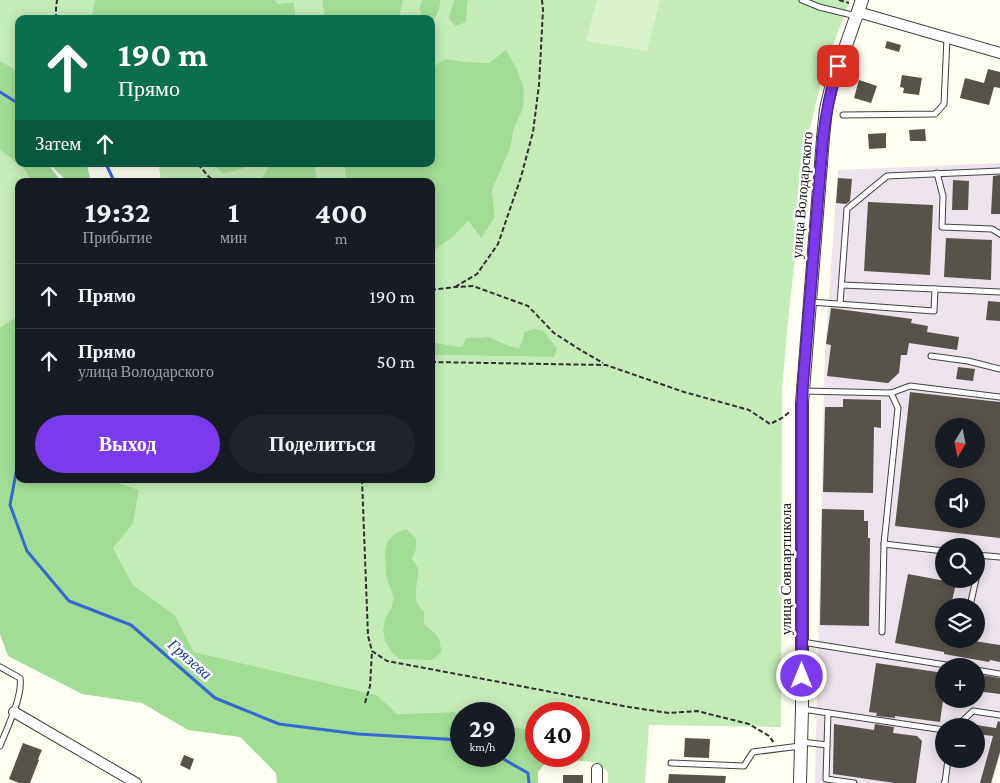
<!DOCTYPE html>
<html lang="ru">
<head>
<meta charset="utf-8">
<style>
  body { margin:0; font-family:"Crimson Pro",serif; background:#20242c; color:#f1f3f6; height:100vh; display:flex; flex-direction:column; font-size:19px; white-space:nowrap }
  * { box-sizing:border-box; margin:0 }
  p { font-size:16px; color:#9ea1a6 }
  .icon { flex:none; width:28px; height:28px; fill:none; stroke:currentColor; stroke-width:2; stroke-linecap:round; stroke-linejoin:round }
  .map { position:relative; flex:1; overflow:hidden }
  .details { position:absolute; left:15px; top:178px; width:420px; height:305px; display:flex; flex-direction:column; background:#171b24; border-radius:10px; box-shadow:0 2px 12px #0003 }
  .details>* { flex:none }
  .banner { position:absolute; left:15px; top:15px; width:420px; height:152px; border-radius:10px; box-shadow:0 2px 12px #0003; background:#0b6e4f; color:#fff; overflow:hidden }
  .needle { width:32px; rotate:190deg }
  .tools { position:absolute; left:935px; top:418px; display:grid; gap:10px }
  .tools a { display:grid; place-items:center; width:50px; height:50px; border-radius:50%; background:#171b24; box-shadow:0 2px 12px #0003; font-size:25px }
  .speed { position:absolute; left:450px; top:702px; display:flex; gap:10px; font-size:25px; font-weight:700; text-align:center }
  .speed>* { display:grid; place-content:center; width:65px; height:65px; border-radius:50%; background:#171b24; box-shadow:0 2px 12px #0003; line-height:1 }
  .speed small { font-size:12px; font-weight:400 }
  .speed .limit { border:8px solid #d22; background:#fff; color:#111 }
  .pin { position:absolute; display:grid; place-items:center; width:42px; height:42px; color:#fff; margin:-21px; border-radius:10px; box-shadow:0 2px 8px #0006 }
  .me { position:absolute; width:55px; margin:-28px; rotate:0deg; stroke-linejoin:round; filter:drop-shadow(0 0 4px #0008) }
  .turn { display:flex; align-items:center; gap:18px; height:105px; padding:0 20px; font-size:22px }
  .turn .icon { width:65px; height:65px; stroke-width:2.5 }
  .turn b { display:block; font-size:35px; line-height:42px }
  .then { display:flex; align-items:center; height:48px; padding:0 20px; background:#0003; gap:10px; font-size:19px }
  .eta { display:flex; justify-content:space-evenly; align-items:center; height:85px; text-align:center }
  .eta b { font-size:30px; font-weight:700; line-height:35px }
  .action { display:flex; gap:10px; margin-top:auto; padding:10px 20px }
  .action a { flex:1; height:58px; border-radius:30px; background:#7c3aed; color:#fff; font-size:20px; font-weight:700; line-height:58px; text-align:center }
  .action a+a { background:#20242c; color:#f1f3f6 }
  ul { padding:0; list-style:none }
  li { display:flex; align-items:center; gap:15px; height:65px; padding:0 20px; border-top:1px solid #363941 }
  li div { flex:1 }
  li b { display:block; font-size:19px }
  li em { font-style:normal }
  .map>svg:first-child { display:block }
  .industrial { fill:#ede3ec; fill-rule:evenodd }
  .green { fill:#c4ecb7; fill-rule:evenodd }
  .forest { fill:#a2dd96 }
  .pitch { fill:#d9f2ca }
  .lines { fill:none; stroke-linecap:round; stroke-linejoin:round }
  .stream { stroke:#3668d3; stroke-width:3 }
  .building { fill:#58534a; fill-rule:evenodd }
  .service-casing { stroke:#414141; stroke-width:7 }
  .minor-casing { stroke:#414141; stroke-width:12 }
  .tertiary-casing { stroke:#414141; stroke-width:14 }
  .path { stroke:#303030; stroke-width:2; stroke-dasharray:5 2.5; stroke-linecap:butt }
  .service { stroke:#fff; stroke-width:5 }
  .minor { stroke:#fff; stroke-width:10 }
  .tertiary { stroke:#fff; stroke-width:12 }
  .route-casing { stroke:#51269a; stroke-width:12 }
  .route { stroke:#7c3aed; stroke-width:9 }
  .labels { text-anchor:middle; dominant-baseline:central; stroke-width:5; stroke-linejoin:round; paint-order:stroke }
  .street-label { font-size:15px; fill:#0e0e0e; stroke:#fff }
  .water-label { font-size:16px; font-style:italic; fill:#113ba7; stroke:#fff }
</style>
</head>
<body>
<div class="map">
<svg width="1000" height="783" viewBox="0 0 1000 783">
  <rect width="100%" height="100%" fill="#fefff0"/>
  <!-- industrial -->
  <path class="industrial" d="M1000,163v593l-8,27h-177l10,-433 13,-180zM944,426h32v33h-32zM944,486h32v33h-32zM944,546h32v33h-32zM944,606h32v33h-32zM944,666h32v33h-32zM944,726h32v33h-32z"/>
  <!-- green -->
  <g class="green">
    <path d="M0,0h95l-4,19h-72v52l-19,-10z"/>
    <path d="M275,0h47l3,19h-29l-2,-17 -16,2z"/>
    <path d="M403,0h19l-3,8 4,11h-24z"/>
    <path d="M441,0h13l-3,9 15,13 2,-22h382l-26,69 -14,59 -21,183 -7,78 -1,338 -132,-2 -4,58h-37v-11l-11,-9 -14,-2 4,-19 -8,-17v-11h-43v18l-32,-8v-10h-43l-8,-2 -56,2 -20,-19 -183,-43 -19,-37 -42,-30 -20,-37 20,-24 6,-34 -23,-8v-3h315v-124l123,2 -4,-17 -6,-9 -20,2 -2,9 -2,6 -11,-2 -20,-9h-11l-16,10 -31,-5v-89l23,-17 14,-15 12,16 15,-20 -3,-27 18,-41 4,-21 9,-19 -34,-46 -22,-1 -22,-3 -14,9v-43l3,-1 5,-14zM416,538v12l-4,10 7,9 -3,22 1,12 7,9v12l10,8 -43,19c-10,-16 -9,-27 0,-43z"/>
    <path d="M0,150l23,18 9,13h-13v134l-19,12z"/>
    <path d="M156,164h56l11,10 19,-5 4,-5h24l-10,17h-99l-2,-14z"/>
    <path d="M315,164h29l2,17h-29z"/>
  </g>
  <!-- forest -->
  <g class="forest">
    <path d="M95,0h180l3,4 16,-2 2,17h-205z"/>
    <path d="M322,0h81l-4,19h-74z"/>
    <path d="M422,0h19l-2,10 -6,14 -2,1v-6h-8l-4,-11z"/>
    <path d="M454,0h14l-2,22 -10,4 -7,-7 2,-10z"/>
    <path d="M506,50l11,19 7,20 -1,20 -9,19 -4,21 -18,41 3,27 -14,21 -13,-17 -14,15 -23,17v-72h-85l-2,-17h87v-96l14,-9 22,3 22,1z"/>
    <path d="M0,61l19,10v93h29l13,17h-29l-9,-13 -23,-18z"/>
    <path d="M49,164h38l3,15 -1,2h-22z"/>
    <path d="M212,164h34l-4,5 -19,5z"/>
    <path d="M270,164h45l2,17h-57z"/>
    <path d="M19,315v164h97v3l23,8 -6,34 -20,24 20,37 42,30 19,37 183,43 20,19 56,-2 8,2v42h43v-32l32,8v24h43v-31l8,17 -4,19c-11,-1 -30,-1 -39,4 -2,2 -4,4 -6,7v11h-261l-1,-10 -36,-36 -52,-7 -46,-27 -60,-9 -74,-38 -8,-22v-307z"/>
    <path d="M534,329l10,2 13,18 -3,8 -123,-2v-13l31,5 4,-9 23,-1 20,9 10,2 3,-6 2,-10z"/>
    <path d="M406,529l10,9v12l-4,9 7,10 -3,22 1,12 7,9v12c13,10 17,13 17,29l-9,7 -33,-1 -8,-8 -6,-10 -2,-11 2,-11 6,-11 3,-10 -8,-22 -1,-23 2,-11 7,-8z"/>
  </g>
  <!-- pitch -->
  <path class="pitch" d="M597,0h63l-13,51 -61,-10z"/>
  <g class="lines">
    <!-- stream -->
    <g class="stream">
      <path d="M0,92l19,12"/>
      <path d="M106,164l8,17"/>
      <path d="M19,457l-9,48 17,46 42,50 62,24 84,73 64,26 79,10 103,6"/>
      <path d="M498,756l30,17 1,10"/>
    </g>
  </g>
  <!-- building -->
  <g class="building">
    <path d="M887,41l14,4 -2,7 -14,-4z"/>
    <path d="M988,69l12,3v16l-6,-1 -5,18 -29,-7 5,-20 19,5z"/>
    <path d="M902,75l20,3 -3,17 -16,-2 1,-5 -4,-1z"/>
    <path d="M859,80l18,6 -6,17 -17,-5z"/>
    <path d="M925,129l1,12h-16l-1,-11z"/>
    <path d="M886,133v15l-17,1 -1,-15z"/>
    <path d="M1000,175v39h-9l2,-38z"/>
    <path d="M838,178l14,1 -2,22 -4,3 -10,-1z"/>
    <path d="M953,180l16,1 -1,29h-16z"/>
    <path d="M868,202l65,3 -3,70 -66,-4z"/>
    <path d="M946,238l46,2 -1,40 -47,-3z"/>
    <path d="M988,301l12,1v19l-14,-1z"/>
    <path d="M831,308l81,11 -1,4 17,3 -1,6 32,5 -2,13 -48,-7 -2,12h-6l-2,18 -11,10 -61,-7 4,-31 -5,-1z"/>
    <path d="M958,367l17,2 -2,12 -17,-2z"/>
    <path d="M910,392l90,10v136l-105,-12zM944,426h32v33h-32zM944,486h32v33h-32z"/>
    <path d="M843,399l38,1v28l-7,-1 -1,66 -50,-1 2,-85h18z"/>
    <path d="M822,509l42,1v11h4v17h2l-1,88 -49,-1z"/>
    <path d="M908,574l48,9 -5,23h-7v33h17l39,6v17l-10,-2 -1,2 -45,-8v-2l-49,-9z"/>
    <path d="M876,663l68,10v20l-4,29 -45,-6v2l-19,-2 1,-3 -8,-1z"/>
    <path d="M976,674l24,4v16l-24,-3z"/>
    <path d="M998,721l2,1v30l-9,31h-11l13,-47 -17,-2v-9l20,3z"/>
    <path d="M834,724l40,6 1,-6 19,3 -1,6 24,3 5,5 -6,42h-21l-62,-9z"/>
    <path d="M685,738l25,1 -1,19 -25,-1z"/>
    <path d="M23,743l19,7 -4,9 1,1 -9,23h-11l-10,-4z"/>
    <path d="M184,755l10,4 -4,11 -10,-5z"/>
    <path d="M669,774l57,2 -1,7h-57z"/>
    <rect x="563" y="775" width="20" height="8"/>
  </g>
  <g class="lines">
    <!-- service casing -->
    <g class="service-casing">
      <g id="service">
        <path d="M802,0l17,7 37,9"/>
        <path d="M843,115l92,-1 9,-10 3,-66"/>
        <path d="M937,173l6,23 -1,31 50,2 8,5"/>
        <path d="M842,285l93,4"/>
        <path d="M810,302l124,9 1,-22 65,3"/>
        <path d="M840,304l7,-95 40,-33 113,-5"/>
        <path d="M931,356l37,5 32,8"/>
        <path d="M803,391l88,2 19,-7 90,11"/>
        <path d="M884,544l60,7"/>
        <path d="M976,555l24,2"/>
        <path d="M976,576l4,-21"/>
        <path d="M970,606l6,-27"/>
        <path d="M882,632l2,-88 14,-136 -7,-15"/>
        <path d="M802,642l150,24"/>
        <path d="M0,667l20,11c3,18 -13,50 -20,68"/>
        <path d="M976,670l24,4"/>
        <path d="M802,709l142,21"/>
        <path d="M957,726l16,-15 27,4"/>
        <path d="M802,742l25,3 -1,34 28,4"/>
        <path d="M827,745l1,-32"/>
        <path d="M671,763l73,3 9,-14 47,-6"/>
        <path d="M944,783h1l3,-24"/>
      </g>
    </g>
    <!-- minor casing -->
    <g class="minor-casing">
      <g id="minor">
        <path d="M858,12l142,41"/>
        <path d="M14,712l122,71"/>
        <path d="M597,769v14"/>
      </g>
    </g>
    <!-- tertiary casing -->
    <g class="tertiary-casing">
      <path id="tertiary" d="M800,783l2,-74v-306l21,-265 3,-29 5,-21 31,-88"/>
    </g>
    <!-- path -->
    <g class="path">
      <path d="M839,0l10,3"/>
      <path d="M56,19v-10l1,-9"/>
      <path d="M198,164l10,12 6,5"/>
      <path d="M455,287l22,-13 21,-30 23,-67 12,-45 6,-47 4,-75 -1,-10"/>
      <path d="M431,290l24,-3 18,-1 55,20 26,27 28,18 21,12"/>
      <path d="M431,362l175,3 78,27 65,18 21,14 12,-6 9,-7"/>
      <path d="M362,479l6,157 4,15 15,10 107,20 135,26 40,6 28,-2 52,13 20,12 5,7"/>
      <path d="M365,703l5,-17 2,-35"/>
    </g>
    <!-- service -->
    <use href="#service" class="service"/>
    <!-- minor -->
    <use href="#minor" class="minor"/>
    <!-- tertiary -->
    <use href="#tertiary" class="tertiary"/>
  </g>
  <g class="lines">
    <!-- route casing -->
    <g class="route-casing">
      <path id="route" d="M802,676v-273l1,-19 20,-246c3,-26 7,-47 15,-72"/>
    </g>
    <!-- route -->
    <use href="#route" class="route"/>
  </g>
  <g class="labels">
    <!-- street labels -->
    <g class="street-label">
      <text transform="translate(802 195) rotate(-85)">улица Володарского</text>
      <text transform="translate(786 569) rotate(-90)">улица Совпартшкола</text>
    </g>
    <!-- water labels -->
    <g class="water-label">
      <text transform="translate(190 659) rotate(41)">Грязева</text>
    </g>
  </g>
</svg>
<div class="tools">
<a><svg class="needle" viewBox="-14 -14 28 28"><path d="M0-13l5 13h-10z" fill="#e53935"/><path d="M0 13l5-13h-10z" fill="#9ea1a6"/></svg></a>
<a><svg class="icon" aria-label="sound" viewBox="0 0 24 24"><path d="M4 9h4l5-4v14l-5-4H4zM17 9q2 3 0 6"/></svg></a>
<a><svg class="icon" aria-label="search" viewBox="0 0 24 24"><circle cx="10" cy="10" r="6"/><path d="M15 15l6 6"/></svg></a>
<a><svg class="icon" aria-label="layers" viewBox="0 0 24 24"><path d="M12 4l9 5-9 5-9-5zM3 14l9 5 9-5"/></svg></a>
<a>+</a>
<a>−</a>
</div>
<div class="speed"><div>29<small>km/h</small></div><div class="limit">40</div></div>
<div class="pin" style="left:838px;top:66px;background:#d93025"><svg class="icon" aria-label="arrive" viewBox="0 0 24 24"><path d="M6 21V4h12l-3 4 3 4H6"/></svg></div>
<svg class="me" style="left:802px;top:676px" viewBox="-20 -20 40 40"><circle r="17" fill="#7c3aed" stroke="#fff" stroke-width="3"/><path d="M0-11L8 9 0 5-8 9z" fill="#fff"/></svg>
<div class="banner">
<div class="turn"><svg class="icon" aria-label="ahead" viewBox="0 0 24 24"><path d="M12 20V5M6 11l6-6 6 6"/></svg><div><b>190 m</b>Прямо</div></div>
<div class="then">Затем<svg class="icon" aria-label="ahead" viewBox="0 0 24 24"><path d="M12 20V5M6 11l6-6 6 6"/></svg></div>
</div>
<section class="details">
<div class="eta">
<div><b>19:32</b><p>Прибытие</p></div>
<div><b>1</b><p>мин</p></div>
<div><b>400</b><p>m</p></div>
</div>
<ul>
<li><svg class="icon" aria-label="ahead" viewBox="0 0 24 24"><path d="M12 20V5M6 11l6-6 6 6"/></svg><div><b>Прямо</b></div><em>190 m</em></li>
<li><svg class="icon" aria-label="ahead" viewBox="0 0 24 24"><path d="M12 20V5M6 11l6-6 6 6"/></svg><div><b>Прямо</b><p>улица Володарского</p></div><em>50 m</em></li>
</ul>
<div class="action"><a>Выход</a><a>Поделиться</a></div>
</section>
</div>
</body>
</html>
